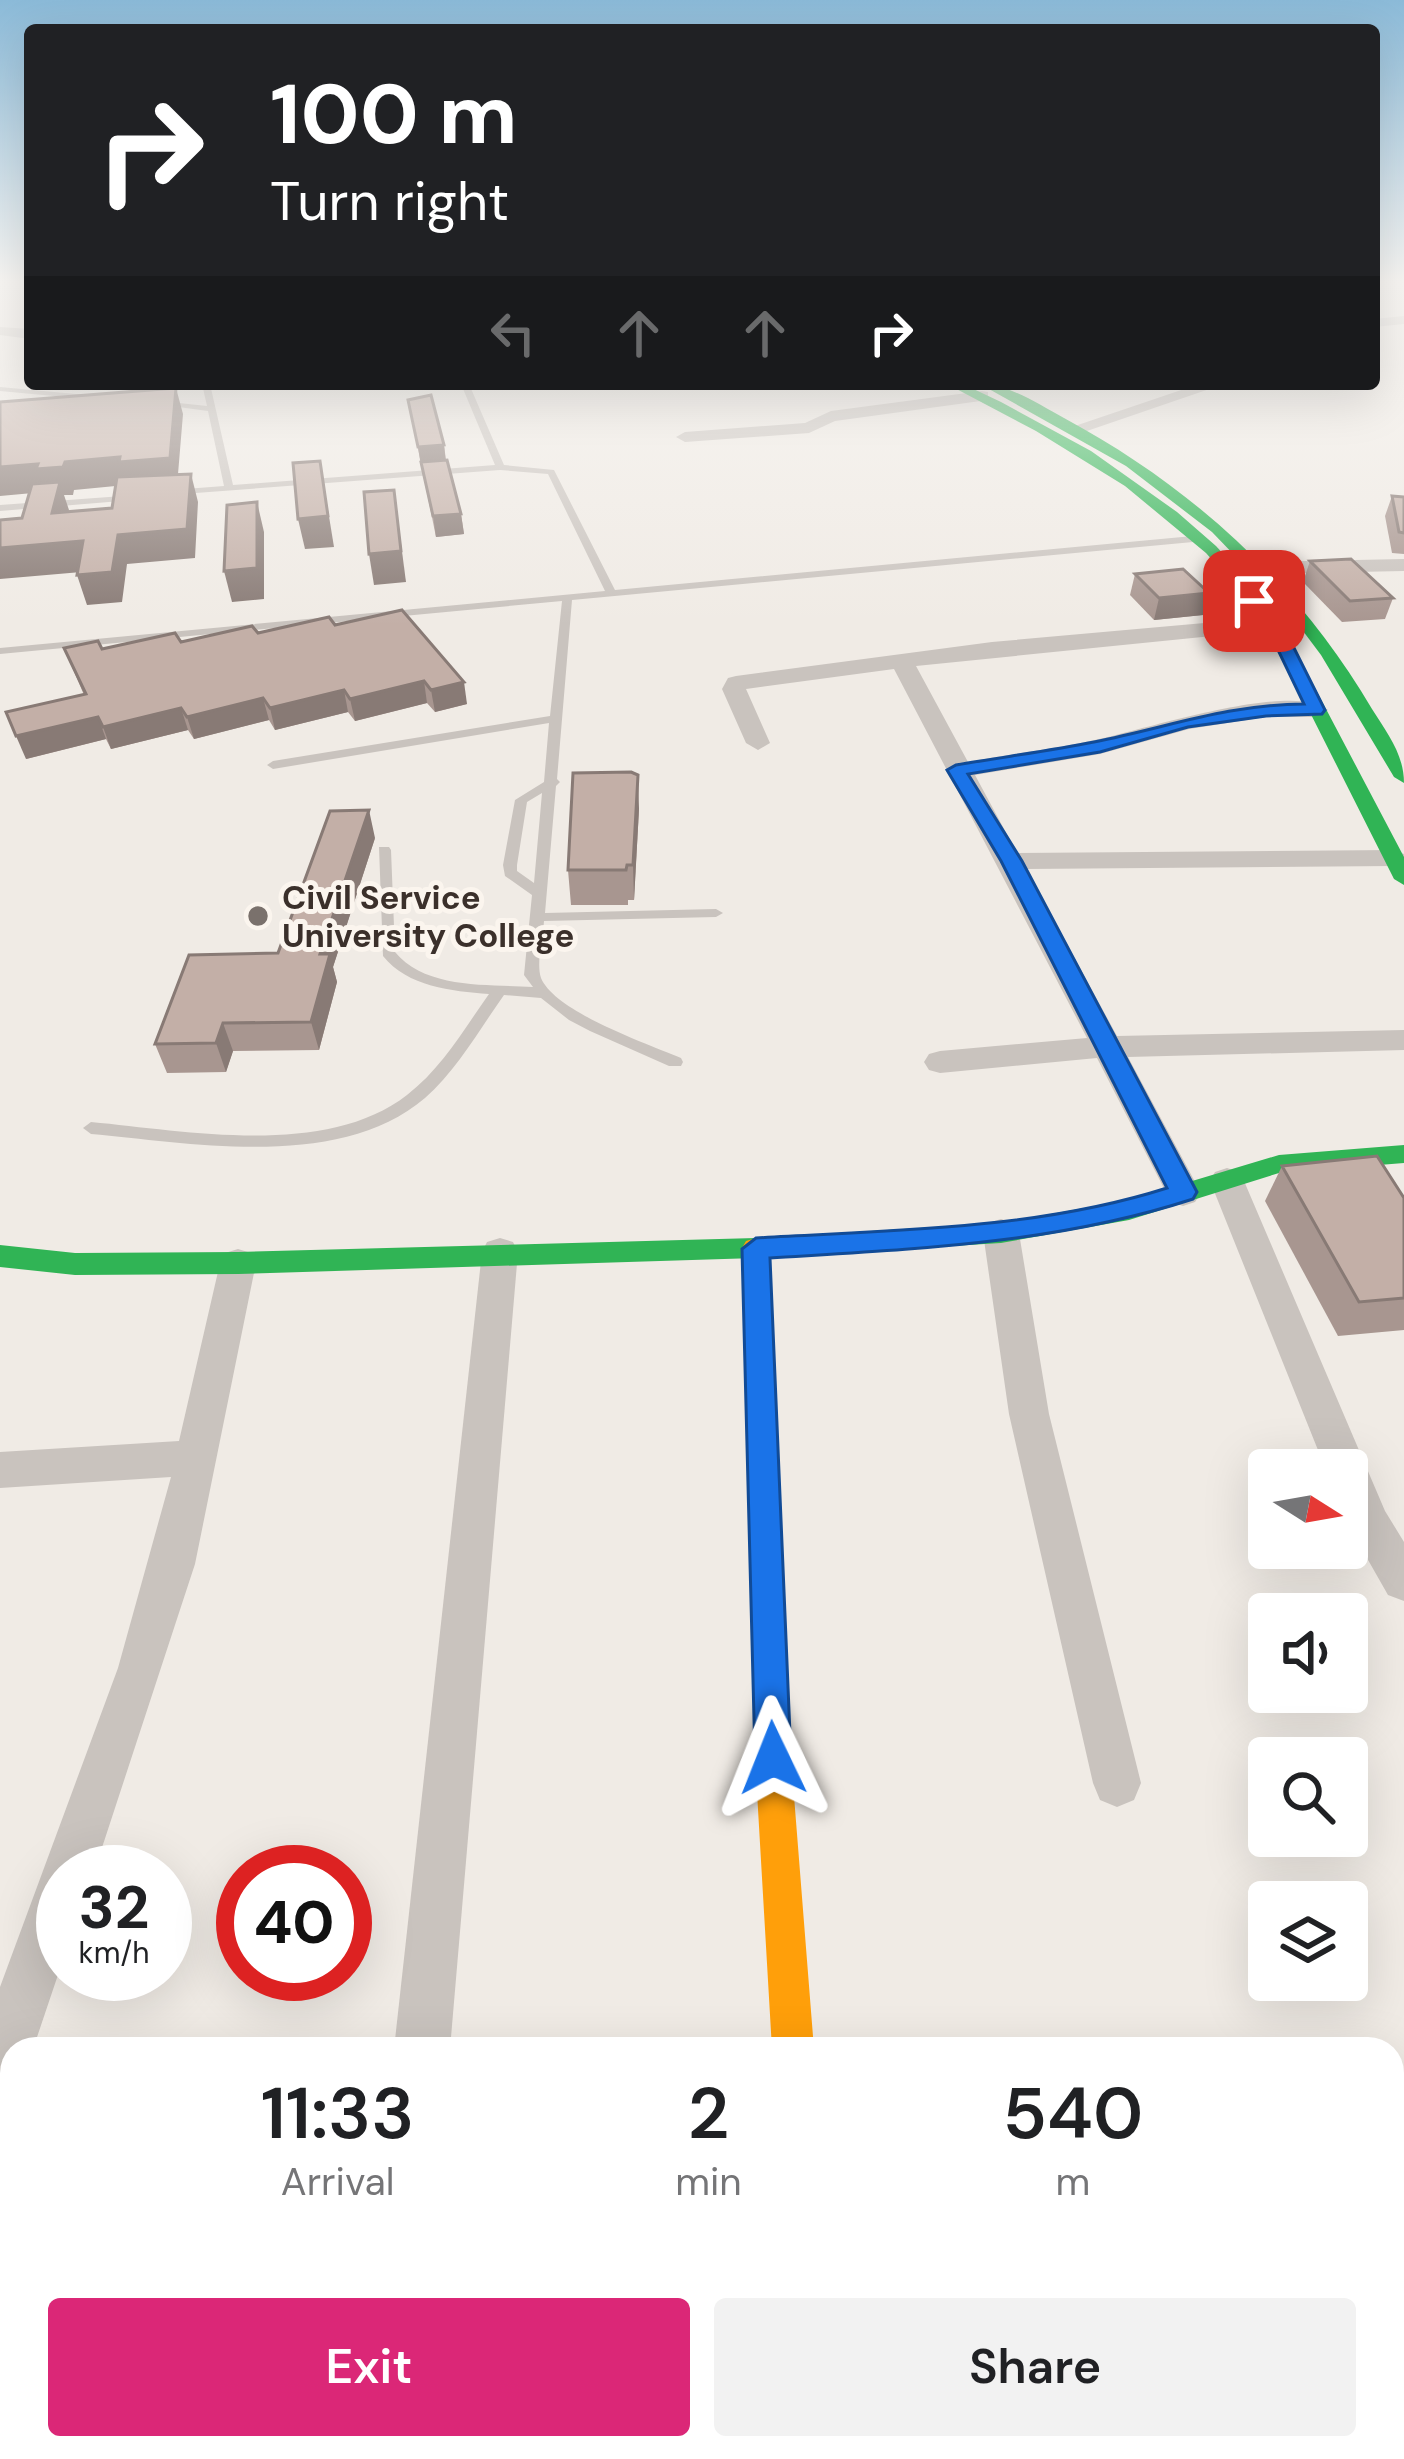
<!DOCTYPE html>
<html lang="en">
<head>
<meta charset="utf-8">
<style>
  body { margin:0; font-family:"DM Sans",sans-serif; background:#f2f2f2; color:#202124; height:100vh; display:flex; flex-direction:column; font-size:45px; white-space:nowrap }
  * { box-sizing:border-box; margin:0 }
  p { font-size:39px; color:#757577 }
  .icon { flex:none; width:66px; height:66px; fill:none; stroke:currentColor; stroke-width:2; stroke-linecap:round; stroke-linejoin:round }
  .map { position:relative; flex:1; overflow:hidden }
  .details { position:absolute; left:0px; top:2037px; width:1404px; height:423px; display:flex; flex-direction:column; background:#fff; border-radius:36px 36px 0 0; box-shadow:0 12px 48px #0002 }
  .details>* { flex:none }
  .guide { position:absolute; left:24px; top:24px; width:1356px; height:366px; border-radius:12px; box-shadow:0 12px 48px #0002; background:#202124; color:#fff; overflow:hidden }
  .needle { width:78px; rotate:101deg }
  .buttons { position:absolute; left:1248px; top:1449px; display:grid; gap:24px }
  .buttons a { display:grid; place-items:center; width:120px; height:120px; border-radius:12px; background:#fff; box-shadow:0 12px 48px #0002; font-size:60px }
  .speed { position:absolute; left:36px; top:1845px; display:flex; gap:24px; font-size:60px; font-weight:700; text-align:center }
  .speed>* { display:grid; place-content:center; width:156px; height:156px; border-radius:50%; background:#fff; box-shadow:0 12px 48px #0002; line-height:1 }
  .speed small { font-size:30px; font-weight:400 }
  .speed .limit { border:18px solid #d22; background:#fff; color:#111 }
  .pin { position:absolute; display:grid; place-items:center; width:102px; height:102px; color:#fff; margin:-51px; border-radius:24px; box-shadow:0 6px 18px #0006 }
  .me { position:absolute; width:132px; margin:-66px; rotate:358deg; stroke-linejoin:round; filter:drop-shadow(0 0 9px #0008) }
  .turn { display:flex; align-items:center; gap:42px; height:252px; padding:0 48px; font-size:54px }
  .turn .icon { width:156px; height:156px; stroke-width:2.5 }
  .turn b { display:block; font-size:84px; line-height:102px }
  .lanes { display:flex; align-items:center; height:114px; padding:0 48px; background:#0003; justify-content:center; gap:60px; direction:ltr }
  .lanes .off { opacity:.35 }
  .eta { display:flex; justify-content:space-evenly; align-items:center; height:204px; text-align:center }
  .eta b { font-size:72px; font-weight:600; line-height:84px }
  .action { display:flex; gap:24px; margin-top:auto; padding:24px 48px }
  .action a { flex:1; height:138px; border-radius:12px; background:#db2777; color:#fff; font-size:48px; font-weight:600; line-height:138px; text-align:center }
  .action a+a { background:#f2f2f2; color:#202124 }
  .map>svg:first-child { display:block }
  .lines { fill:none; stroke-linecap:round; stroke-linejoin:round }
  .lane { fill:#c9c3be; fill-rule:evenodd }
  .street { fill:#c9c3be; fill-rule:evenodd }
  .fast { fill:#30b455; fill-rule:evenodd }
  .slow { fill:#ff9f0a; fill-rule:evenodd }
  .jam { fill:#e5322d; fill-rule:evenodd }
  .wall { fill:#a89690 }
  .shaded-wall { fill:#887a75 }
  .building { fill:#c3afa7; stroke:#887a75; stroke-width:3 }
  .route { fill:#1a73e8; stroke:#114b97; stroke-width:3 }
  .poi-dot { fill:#7a716c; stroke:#fbf5ee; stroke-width:4.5 }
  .labels { text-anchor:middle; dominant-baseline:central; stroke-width:10; stroke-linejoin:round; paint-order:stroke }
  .far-poi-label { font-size:33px; font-weight:bold; fill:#3b302b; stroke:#fbf5ee; text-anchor:start }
</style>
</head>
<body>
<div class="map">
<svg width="1404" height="2459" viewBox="0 0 1404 2459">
  <rect width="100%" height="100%" fill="#f0ebe5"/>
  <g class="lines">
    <!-- lane -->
    <g class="lane">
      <path d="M202,384h8l23,101 262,-20 -34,-81h8l35,81 50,5 61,120 578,-54 5,3 -5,3 -621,58 -15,179 3,3 -4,4 -11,127 171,-4 7,4 -7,4 -172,4c-1,16 -8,42 -3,57 14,34 107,66 140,80l2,4 -2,4h-12l-79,-35 -21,-11 -28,-22 -37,-3c-25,35 -47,75 -79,103 -85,73 -233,45 -334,36l-8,-6 8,-6c96,9 235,36 316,-27 35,-27 57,-66 82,-101 -38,-3 -81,-7 -106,-38l-4,-109h10l2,3 4,102c31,38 95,32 138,35l-9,-12 8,-80 -27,-19 -2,-11 12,-65 29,-18 5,-59 -276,46 -6,-4 6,-4 277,-45 12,-115 -562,53v-6l605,-57 -57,-117 -48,-4 -331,25v-4l3,-1 52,-4 -16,-75 -52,-7 4,-3 47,5zM542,793l-8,90 -17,-12v-6l10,-63z"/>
      <path d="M0,387l97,9 4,2 -4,2 -97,-9z"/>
      <path d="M136,495v4l-3,1 -133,11v-6z"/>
    </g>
    <!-- street -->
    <g class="street">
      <path d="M1404,316v8l-30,3v-8z"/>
      <path d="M0,327l30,2v10l-30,-4z"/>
      <path d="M1199,384h25l-140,48 -15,-4z"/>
      <path d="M982,391l6,1v8l-153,21 -26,12 -124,9 -9,-5 9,-5 120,-9 26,-12z"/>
      <path d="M1404,559v12l-141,3 -10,-6 10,-6z"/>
      <path d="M1273,617l8,2v10l-365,37 52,96c42,-8 85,-13 127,-22 45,-9 199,-60 233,-30l-12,7h-50l-77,12 -89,25 -125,21 42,78 376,-3 11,4 -1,10 -10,2 -367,3 91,167 287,-6v20l-276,7 73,136 -6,9 -12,4 -12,-4 -74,-144 -157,15 -11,-3 -5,-8 5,-8 11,-3 147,-13 -193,-369 -148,20 24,54 -12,7 -12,-7 -24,-54 6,-11 8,-2 256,-34z"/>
      <path d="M1227,1168l12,4 5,9 141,330 19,31v59l-16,-6 -41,-72v-53h-21l-116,-289 5,-9z"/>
      <path d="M1001,1219l13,4 5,10 30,181 92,369 -7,17 -17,7 -17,-7 -7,-17 -84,-369 -26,-181 5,-10z"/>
      <path d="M500,1238l13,4 5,10 -68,797h-56l88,-797 5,-10z"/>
      <path d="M238,1249l13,4 5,10 -61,301 -101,308h-31v88l-30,89h-21v37l-12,5v-104l118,-319 53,-191 -171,11v-36l179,-11 41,-178 5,-10z"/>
      <path d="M309,2448h64l-1,11h-64z"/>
      <path d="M897,2448h64l-1,11h-64z"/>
    </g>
    <!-- fast -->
    <g class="fast">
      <path d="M947,384h16l38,18 90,49 86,61 39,34 34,37 37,52 117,222v28l-10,-6 -118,-234 -37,-55 -33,-37 -81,-67 -89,-55z"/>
      <path d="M980,384c29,0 58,20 84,34 128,69 234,165 308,291 15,24 32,45 32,74l-10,-6 -73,-122 -33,-44 -76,-79 -86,-66z"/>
      <path d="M1404,1145v18l-125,10 -150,47 -128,23 -245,15 -518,16 -163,1 -75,-8v-22l75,8 163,-1 518,-14 245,-15 128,-23 150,-45z"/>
      <path d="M1404,2141v44l-12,1v-44z"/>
      <rect x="1392" y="2214" width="12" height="44"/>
    </g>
    <!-- slow -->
    <g class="slow">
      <path d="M756,1238l10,3 4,7 21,510 23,291h-42l-17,-291 -13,-510 4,-7z"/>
      <path d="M12,2351v48l-12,1v-48z"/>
    </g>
    <!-- jam -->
    <path class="jam" d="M12,2264v46l-12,1v-46z"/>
  </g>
  <!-- wall -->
  <g class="wall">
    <path d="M408,400l36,45 2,15 15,54 3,20 -28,3z"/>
    <path d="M1392,496l12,1v57l-12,-1 -7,-37z"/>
    <path d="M1310,561l83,37 -8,21 -43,3 -39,-40z"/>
    <path d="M1135,574l74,19 -6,22 -49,5 -24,-25z"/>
    <path d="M335,625l132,79 -32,8 -8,-9 -72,18 -7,-9 -73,18 -6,-10 -75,19 -6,-9 -77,19 -5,-10 -80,20 58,-64 -20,-47 38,1z"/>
    <path d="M639,809l-5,91h-6v5h-57l-3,-35z"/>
    <path d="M375,838l-42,129 4,15 -18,68 -86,1 -7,21 -59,1 -12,-29 123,-91z"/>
    <path d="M1282,1166l122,32v132l-66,6 -73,-135z"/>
  </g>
  <!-- shaded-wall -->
  <g class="shaded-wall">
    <path d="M176,388l7,26 -6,72 -51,-1 -52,5 -1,5h-9l5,15 -7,32 -18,-50 -44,4v-29l120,-10z"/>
    <path d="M444,445l2,19 -25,2 -3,-19z"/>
    <path d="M320,461l14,86 -29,2 -7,-30z"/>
    <path d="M191,474l7,28 -3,56 -68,6 -5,38 -35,3 -10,-30 41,-40z"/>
    <path d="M394,490l12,92 -32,3 -5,-31z"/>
    <path d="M257,502l7,30v67l-32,3 -8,-31z"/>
    <path d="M461,514l3,20 -28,3 -3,-21z"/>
    <path d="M83,541l10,30 -93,8v-31z"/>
    <path d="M1209,593l-6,22 -49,5 5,-22z"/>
    <path d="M424,681l3,22 -72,18 -5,-22z"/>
    <path d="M464,682l3,22 -32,8 -4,-22z"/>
    <path d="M344,690l4,22 -73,18 -5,-22z"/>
    <path d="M263,698l6,22 -75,19 -7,-22z"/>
    <path d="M181,708l7,22 -77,19 -8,-22z"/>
    <path d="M98,717l8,22 -80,20 -10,-23z"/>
    <path d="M638,775l1,34 -5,91 -1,-35z"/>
    <path d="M369,810l6,28 -42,129 4,15 -18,68 -8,-28 9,-68z"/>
    <path d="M223,1023l10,28 -7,21 -10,-29z"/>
  </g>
  <!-- building -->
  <g class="building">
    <path d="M176,388l-6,70 -51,4 1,-5 -55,5 -2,5 -27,2 2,-5 -38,3v-65z"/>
    <path d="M431,395l13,50 -26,2 -10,-47z"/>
    <path d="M447,460l14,54 -28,2 -12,-54z"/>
    <path d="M320,461l8,55 -30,3 -5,-56z"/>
    <path d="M191,474l-4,55 -69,6 -6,37 -35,3 6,-34 -83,7v-28l22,-2 10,-34 28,-2 -8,31 60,-5 5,-31z"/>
    <path d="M394,490l7,61 -32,3 -5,-62z"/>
    <path d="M1392,496l12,1v36l-5,-1z"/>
    <path d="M257,502v66l-33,3 3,-66z"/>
    <path d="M1351,559l42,39 -43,3 -40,-40z"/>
    <path d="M1183,569l26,24 -50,5 -24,-24z"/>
    <path d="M402,610l62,72 -33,8 -7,-9 -74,18 -6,-9 -74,18 -7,-10 -76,19 -6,-9 -78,19 -5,-10 -82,19 -10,-24 80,-18 -22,-46 34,-7 4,8 73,-16 6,9 71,-16 6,7 71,-16 6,8z"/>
    <path d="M631,772l7,3 -5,90h-6l-1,5h-58l5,-97z"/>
    <path d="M369,810l-49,144h10l-19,68 -88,1 -7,20 -61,1 34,-89 89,-2 52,-142z"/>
    <path d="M1377,1156l27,42v100l-45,4 -77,-136z"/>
  </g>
  <!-- sky -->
  <linearGradient id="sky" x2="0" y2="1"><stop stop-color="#8bbad8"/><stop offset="0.45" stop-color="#f8f6f3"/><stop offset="1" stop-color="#f8f6f3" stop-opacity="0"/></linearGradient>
  <rect width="1404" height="625" fill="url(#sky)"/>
  <!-- route -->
  <path class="route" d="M1254,596l28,28 43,86 -3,4 -56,2 -78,11 -88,25 -132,22 54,87 175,331 -4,7c-138,45 -279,50 -423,59l21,500 -5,13 -13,5 -13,-5 -5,-13 -13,-509 14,-11c137,-8 279,-8 411,-50l-166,-327 -54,-91 9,-5c46,-8 93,-14 138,-23 76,-15 130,-37 210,-38l-38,-79 -20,-24z"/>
  <!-- markers -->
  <circle class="poi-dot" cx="258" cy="916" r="12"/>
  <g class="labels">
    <!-- far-poi labels -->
    <g class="far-poi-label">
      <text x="282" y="897">Civil Service<tspan x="282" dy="38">University College</tspan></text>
    </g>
  </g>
</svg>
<div class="buttons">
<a><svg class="needle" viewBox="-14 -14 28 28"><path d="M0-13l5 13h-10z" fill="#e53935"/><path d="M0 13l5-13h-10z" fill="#757577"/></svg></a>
<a><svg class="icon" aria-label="sound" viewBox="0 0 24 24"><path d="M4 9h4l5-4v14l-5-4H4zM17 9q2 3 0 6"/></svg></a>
<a><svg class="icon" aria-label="search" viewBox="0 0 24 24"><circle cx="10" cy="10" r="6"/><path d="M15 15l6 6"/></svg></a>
<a><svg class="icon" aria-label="layers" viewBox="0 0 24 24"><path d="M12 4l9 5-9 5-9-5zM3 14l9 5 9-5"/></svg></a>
</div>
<div class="speed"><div>32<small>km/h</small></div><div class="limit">40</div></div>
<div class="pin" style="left:1254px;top:601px;background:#d93025"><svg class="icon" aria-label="arrive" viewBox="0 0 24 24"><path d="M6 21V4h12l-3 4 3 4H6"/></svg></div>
<svg class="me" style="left:773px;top:1758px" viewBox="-20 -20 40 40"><path d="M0-17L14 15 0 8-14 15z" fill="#1a73e8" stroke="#fff" stroke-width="4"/></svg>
<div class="guide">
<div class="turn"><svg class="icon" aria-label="right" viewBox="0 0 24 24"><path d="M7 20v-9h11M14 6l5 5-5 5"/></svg><div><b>100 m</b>Turn right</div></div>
<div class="lanes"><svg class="icon off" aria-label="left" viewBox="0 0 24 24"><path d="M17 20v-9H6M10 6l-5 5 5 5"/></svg><svg class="icon off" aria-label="ahead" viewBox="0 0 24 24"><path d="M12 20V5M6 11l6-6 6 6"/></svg><svg class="icon off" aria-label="ahead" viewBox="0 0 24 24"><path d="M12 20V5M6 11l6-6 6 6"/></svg><svg class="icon" aria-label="right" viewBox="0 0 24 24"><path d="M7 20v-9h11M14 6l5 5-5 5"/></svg></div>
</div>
<section class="details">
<div class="eta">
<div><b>11:33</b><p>Arrival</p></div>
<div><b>2</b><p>min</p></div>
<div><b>540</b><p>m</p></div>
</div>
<div class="action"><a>Exit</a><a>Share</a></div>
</section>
</div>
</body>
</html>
